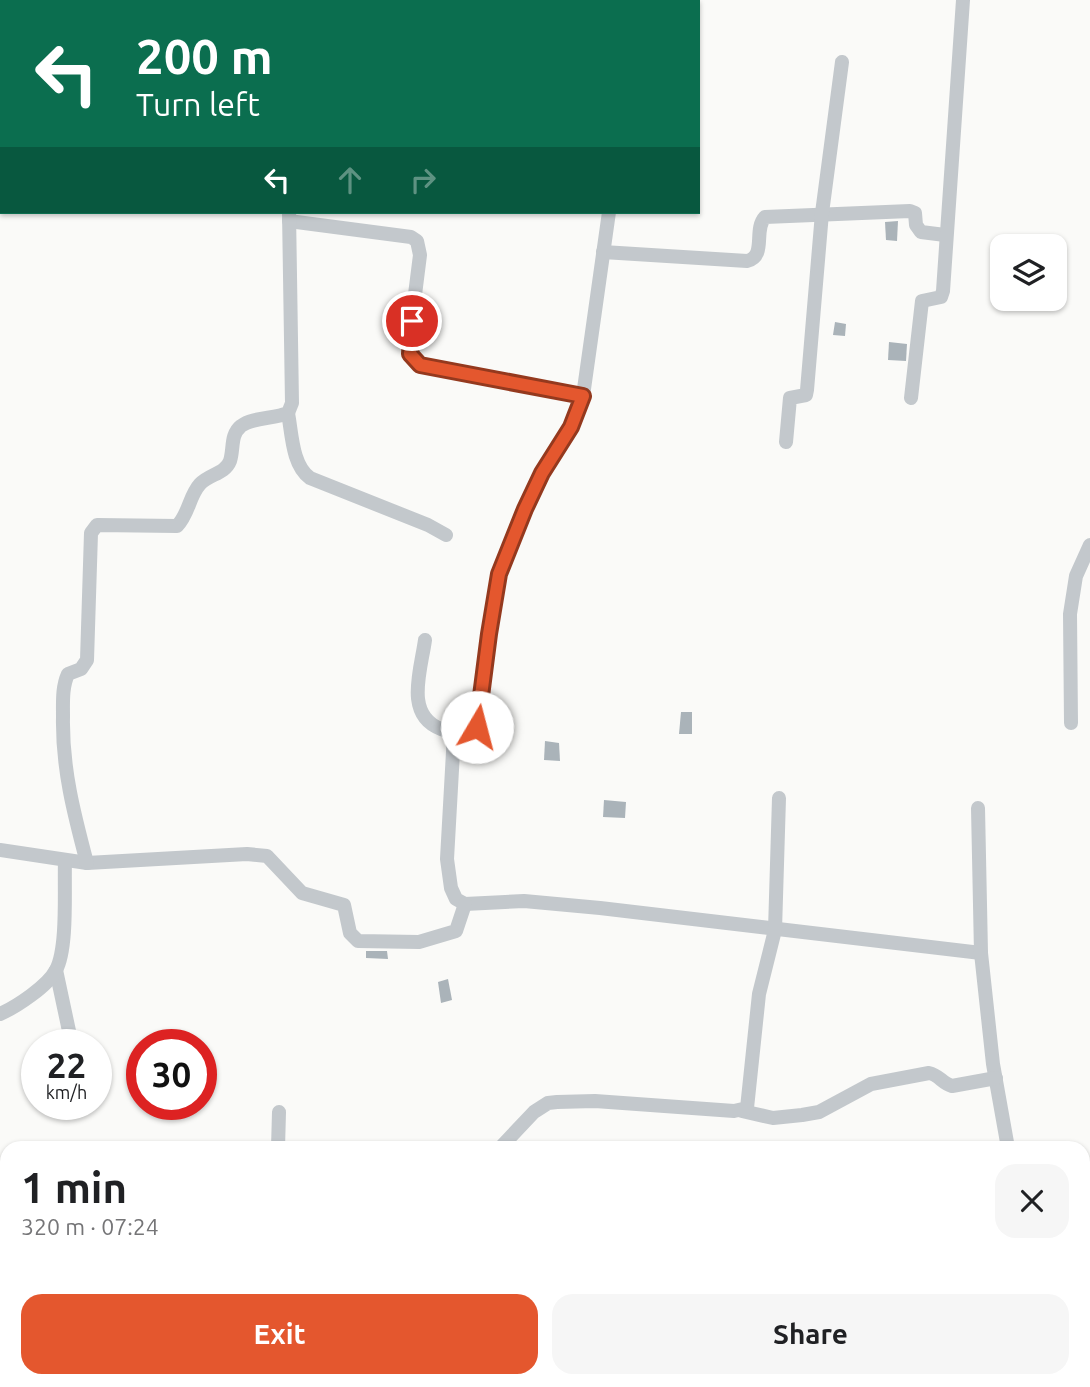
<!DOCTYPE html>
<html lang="en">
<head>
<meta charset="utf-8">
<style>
  body { margin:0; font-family:Ubuntu,sans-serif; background:#f6f6f6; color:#202124; height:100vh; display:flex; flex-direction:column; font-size:26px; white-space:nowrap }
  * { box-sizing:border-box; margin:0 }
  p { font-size:23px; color:#757577 }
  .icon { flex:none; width:38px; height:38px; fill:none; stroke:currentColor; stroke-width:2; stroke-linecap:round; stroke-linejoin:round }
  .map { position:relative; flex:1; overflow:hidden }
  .panel { position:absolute; left:0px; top:1141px; width:1090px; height:247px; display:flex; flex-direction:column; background:#fff; border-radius:21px 21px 0 0; box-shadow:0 2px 5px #0004 }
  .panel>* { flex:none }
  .banner { position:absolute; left:0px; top:0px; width:700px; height:214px; box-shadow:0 2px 5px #0004; background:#0b6e4f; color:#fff; overflow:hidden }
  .tools { position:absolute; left:990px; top:234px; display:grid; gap:14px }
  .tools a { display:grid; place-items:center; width:77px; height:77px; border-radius:14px; background:#fff; box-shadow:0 2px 5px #0004; font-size:35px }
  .speed { position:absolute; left:21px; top:1029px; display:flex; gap:14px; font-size:35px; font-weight:700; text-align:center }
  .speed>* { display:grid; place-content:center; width:91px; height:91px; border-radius:50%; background:#fff; box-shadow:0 2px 5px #0004; line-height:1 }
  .speed small { font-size:18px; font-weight:400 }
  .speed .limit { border:10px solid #d22; background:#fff; color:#111 }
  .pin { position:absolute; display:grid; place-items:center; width:60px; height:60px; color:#fff; margin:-30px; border:4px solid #fff; border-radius:50%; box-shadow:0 2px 7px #0007 }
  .me { position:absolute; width:77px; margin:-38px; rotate:8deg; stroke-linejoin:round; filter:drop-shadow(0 0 5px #0008) }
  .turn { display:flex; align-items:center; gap:24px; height:147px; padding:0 21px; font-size:32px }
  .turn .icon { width:91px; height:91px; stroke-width:2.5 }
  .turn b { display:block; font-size:49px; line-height:60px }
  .lanes { display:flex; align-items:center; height:66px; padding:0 21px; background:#0003; justify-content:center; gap:35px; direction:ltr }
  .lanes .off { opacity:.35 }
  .round { display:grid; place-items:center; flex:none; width:74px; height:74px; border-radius:21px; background:#f6f6f6 }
  .summary { display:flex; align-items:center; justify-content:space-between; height:119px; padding:0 21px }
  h1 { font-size:42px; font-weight:700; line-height:52px }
  .action { display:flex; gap:14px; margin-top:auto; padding:14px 21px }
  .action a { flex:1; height:80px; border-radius:21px; background:#e4572e; color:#fff; font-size:28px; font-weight:700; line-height:80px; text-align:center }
  .action a+a { background:#f6f6f6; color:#202124 }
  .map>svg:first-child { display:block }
  .building { fill:#aab3b9 }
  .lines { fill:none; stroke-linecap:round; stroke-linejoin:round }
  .minor { stroke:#c3c8cc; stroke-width:14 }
  .route-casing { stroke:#94391e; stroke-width:18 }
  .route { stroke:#e4572e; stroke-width:12 }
</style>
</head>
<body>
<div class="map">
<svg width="1090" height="1387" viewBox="0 0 1090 1387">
  <rect width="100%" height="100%" fill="#fafaf8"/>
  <!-- building -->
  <g class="building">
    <path d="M898,221l-1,20 -11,-1 -1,-18z"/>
    <path d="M835,322l11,2 -1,12 -12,-1z"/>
    <path d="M889,342l18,2 -1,17 -18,-1z"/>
    <path d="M681,712h11v22h-13z"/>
    <path d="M545,741l14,2 1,18 -16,-1z"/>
    <path d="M604,800l22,2 -1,16 -22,-1z"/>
    <path d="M366,951h21l1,8 -22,-1z"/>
    <path d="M448,979l4,21 -11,3 -3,-21z"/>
  </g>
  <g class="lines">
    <!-- minor -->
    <g class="minor">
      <path d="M294,2v-2"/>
      <path d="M467,2l1,-2"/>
      <path d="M636,2v-2"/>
      <path d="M289,221l122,16 6,4 3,14 -11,87v12l11,11 163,31"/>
      <path d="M603,252l144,9c20,-5 6,-31 18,-44l145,-6 5,2 1,12 5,7 24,3"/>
      <path d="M911,398l11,-97 19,-4 2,-6 20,-291"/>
      <path d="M288,413c4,21 4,52 22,65l118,47 18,10"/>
      <path d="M786,442l4,-44 16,-3 1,-5 15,-177 20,-151"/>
      <path d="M425,640c-4,30 -21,75 16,89 11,4 21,8 32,3l4,-5 3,-13 9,-80 10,-60 26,-65 17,-36 29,-46 12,-31 26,-184"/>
      <path d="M1071,723l-1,-109 6,-38 14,-31"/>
      <path d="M454,734l-7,125 4,29 5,11 9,5 59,-3 76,7 381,45"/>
      <path d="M978,808l3,145 12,111 15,84"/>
      <path d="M0,850l87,13 160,-9 20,2 35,37 42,12 6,28 8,8 61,1 37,-11 9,-27"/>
      <path d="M87,863c-13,-49 -25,-95 -24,-146 0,-15 -1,-30 5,-43l13,-5 6,-9 4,-127 6,-8 80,1c12,-12 12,-30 23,-42 9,-10 25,-10 30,-23 4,-12 0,-26 11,-35 12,-9 33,-7 47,-13l4,-10 -3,-191"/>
      <path d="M56,970l16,75"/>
      <path d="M0,1014c16,-7 48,-28 56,-44 12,-22 8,-82 9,-108"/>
      <path d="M742,1111l31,7 29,-3 17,-3 52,-28 58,-11c10,2 13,10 23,13l44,-8"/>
      <path d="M278,1148l1,-36"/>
      <path d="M500,1148l34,-36 14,-9 9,-1 38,-1 139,10 13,-3 12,-114 16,-64 4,-132"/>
      <path d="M0,1206l7,14"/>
      <path d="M1083,1288l7,-1"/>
      <path d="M1083,1377l7,-3"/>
      <path d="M572,1381l1,6"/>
      <path d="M86,1387l3,-6"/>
      <path d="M1055,1387l18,-6"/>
    </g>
  </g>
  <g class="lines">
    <!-- route casing -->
    <g class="route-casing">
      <path id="route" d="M412,321l-2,33 10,11 163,31 -12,31 -29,46 -17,36 -26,65 -10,60 -12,93"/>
    </g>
    <!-- route -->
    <use href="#route" class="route"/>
  </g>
</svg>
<div class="tools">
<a><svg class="icon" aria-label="layers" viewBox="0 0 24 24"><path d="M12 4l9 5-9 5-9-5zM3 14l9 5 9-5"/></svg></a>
</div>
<div class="speed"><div>22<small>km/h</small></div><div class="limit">30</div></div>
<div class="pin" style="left:412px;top:321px;background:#d93025"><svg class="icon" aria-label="arrive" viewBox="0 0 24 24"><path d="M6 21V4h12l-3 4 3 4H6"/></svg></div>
<svg class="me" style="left:477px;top:727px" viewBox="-20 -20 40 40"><circle r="19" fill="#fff"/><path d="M0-13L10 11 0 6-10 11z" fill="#e4572e"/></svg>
<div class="banner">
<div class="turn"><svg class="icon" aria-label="left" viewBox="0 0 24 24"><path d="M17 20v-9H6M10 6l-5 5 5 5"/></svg><div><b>200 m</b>Turn left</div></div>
<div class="lanes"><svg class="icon" aria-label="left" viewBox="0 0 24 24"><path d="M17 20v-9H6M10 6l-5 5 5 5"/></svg><svg class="icon off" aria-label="ahead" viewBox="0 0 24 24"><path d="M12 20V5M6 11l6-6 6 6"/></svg><svg class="icon off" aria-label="right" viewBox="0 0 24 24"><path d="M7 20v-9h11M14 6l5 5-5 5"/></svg></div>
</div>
<section class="panel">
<div class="summary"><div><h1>1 min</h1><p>320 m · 07:24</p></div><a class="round"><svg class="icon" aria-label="close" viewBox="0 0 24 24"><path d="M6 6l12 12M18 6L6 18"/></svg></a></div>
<div class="action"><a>Exit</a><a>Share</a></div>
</section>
</div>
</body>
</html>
